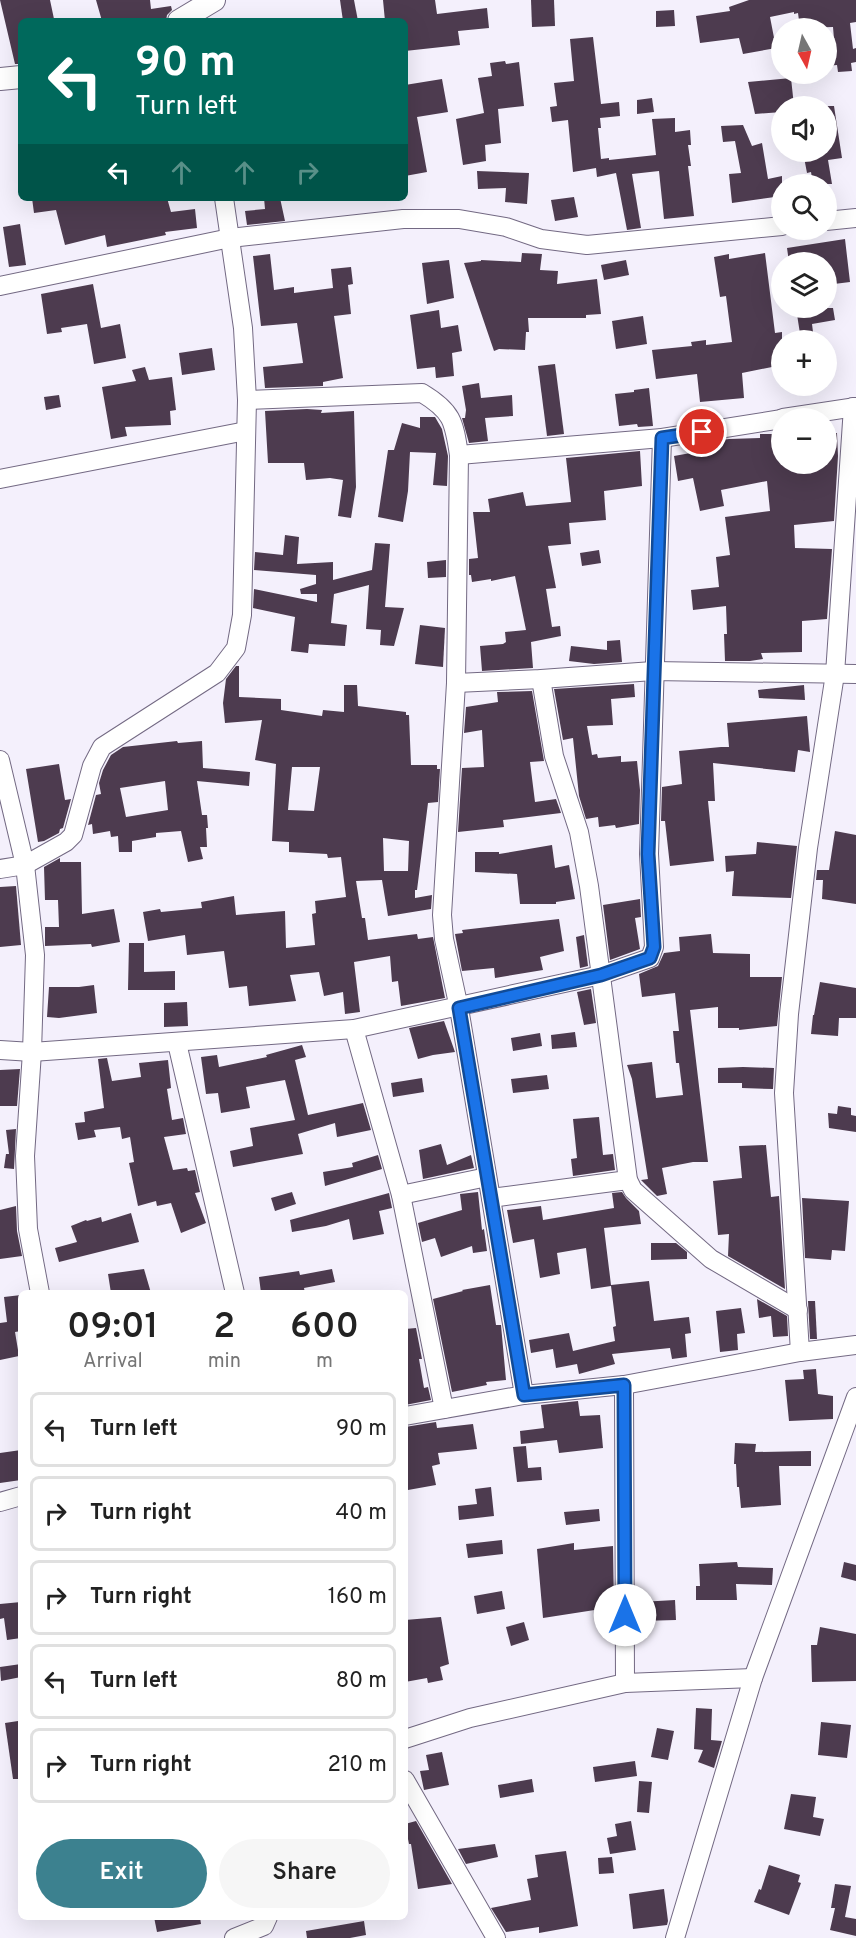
<!DOCTYPE html>
<html lang="en">
<head>
<meta charset="utf-8">
<style>
  body { margin:0; font-family:Overpass,sans-serif; background:#f6f6f6; color:#222; height:100vh; display:flex; flex-direction:column; font-size:22px; white-space:nowrap }
  * { box-sizing:border-box; margin:0 }
  p { font-size:20px; color:#767676 }
  .icon { flex:none; width:33px; height:33px; fill:none; stroke:currentColor; stroke-width:2; stroke-linecap:round; stroke-linejoin:round }
  .map { position:relative; flex:1; overflow:hidden }
  .drawer { position:absolute; left:18px; top:1290px; width:390px; height:630px; display:flex; flex-direction:column; background:#fff; border-radius:9px; box-shadow:0 6px 24px #0002 }
  .drawer>* { flex:none }
  .top-card { position:absolute; left:18px; top:18px; width:390px; height:183px; border-radius:9px; box-shadow:0 6px 24px #0002; background:#00695c; color:#fff; overflow:hidden }
  .needle { width:39px; rotate:172deg }
  .fabs { position:absolute; left:771px; top:18px; display:grid; gap:12px }
  .fabs a { display:grid; place-items:center; width:66px; height:66px; border-radius:50%; background:#fff; box-shadow:0 6px 24px #0002; font-size:30px }
  .pin { position:absolute; display:grid; place-items:center; width:51px; height:51px; color:#fff; margin:-26px; border:3px solid #fff; border-radius:50%; box-shadow:0 2px 6px #0007 }
  .me { position:absolute; width:66px; margin:-33px; rotate:0deg; stroke-linejoin:round; filter:drop-shadow(0 0 4px #0008) }
  .turn { display:flex; align-items:center; gap:21px; height:126px; padding:0 18px; font-size:27px }
  .turn .icon { width:78px; height:78px; stroke-width:2.5 }
  .turn b { display:block; font-size:42px; line-height:51px }
  .lanes { display:flex; align-items:center; height:57px; padding:0 18px; background:#0003; justify-content:center; gap:30px; direction:ltr }
  .lanes .off { opacity:.35 }
  .eta { display:flex; justify-content:space-evenly; align-items:center; height:102px; text-align:center }
  .eta b { font-size:36px; font-weight:600; line-height:42px }
  .primary-button { display:flex; gap:12px; margin-top:auto; padding:12px 18px }
  .primary-button a { flex:1; height:69px; border-radius:36px; background:#3c818f; color:#fff; font-size:24px; font-weight:600; line-height:69px; text-align:center }
  .primary-button a+a { background:#f6f6f6; color:#222 }
  ul { padding:0; list-style:none }
  li { display:flex; align-items:center; gap:18px; height:75px; margin:0 12px 9px; padding:0 6px; border:3px solid #e0e0e0; border-radius:9px }
  li div { flex:1 }
  li b { display:block; font-size:22px }
  li em { font-style:normal }
  .map>svg:first-child { display:block }
  .building { fill:#4d3b4f; fill-rule:evenodd }
  .lines { fill:none; stroke-linecap:round; stroke-linejoin:round }
  .minor-casing { stroke:#736983; stroke-width:20 }
  .tertiary-casing { stroke:#736983; stroke-width:24 }
  .minor { stroke:#fff; stroke-width:18 }
  .tertiary { stroke:#fff; stroke-width:22 }
  .route-casing { stroke:#114b97; stroke-width:15 }
  .route { stroke:#1a73e8; stroke-width:10 }
</style>
</head>
<body>
<div class="map">
<svg width="856" height="1938" viewBox="0 0 856 1938">
  <rect width="100%" height="100%" fill="#f4f0fc"/>
  <!-- building -->
  <g class="building">
    <path d="M0,0h50l4,19 -10,2h-23v43h-6z"/>
    <path d="M96,0h54l1,9 20,-3 1,4 -5,5 -1,6h-64z"/>
    <path d="M340,0h14l4,21h-15z"/>
    <path d="M383,0h52l2,14 50,-6 2,20 -31,3 2,14 -55,6v-30h-20z"/>
    <path d="M531,0h23l1,26 -23,1z"/>
    <path d="M749,0h107v22l-6,1 3,26 3,-1v14l-5,1 1,8 -14,1 -1,-7 -11,1v-14l9,-1 -2,-24 -33,1 -2,-15 -4,1v-2l-24,5 6,31 -33,6 -4,-16 -39,5 -4,-27 34,-5 -1,-4z"/>
    <path d="M674,10l1,16 -19,1v-16z"/>
    <path d="M593,37l8,67 18,-2 1,14 -20,2 1,10h-3l3,31 8,-1v2l47,-5 -4,-36 23,-1v14l15,-2 1,15h-3l3,21h-3l6,50 -30,3 -5,-48 -27,3 9,54 -14,2 -11,-57 -19,4 -1,-9 -23,4 -5,-52 -16,2 -2,-15 7,-1 -3,-23 20,-2 -4,-42z"/>
    <path d="M505,61l1,3 13,-2 5,44 -26,3 3,34 -16,2 1,16 -23,4 -7,-46 28,-6 -6,-35 14,-2 -2,-13z"/>
    <path d="M791,78l3,28h-12v6l-27,2 -7,-32z"/>
    <path d="M442,79l6,33 -31,5 10,55 -22,4v-91z"/>
    <path d="M652,98l2,14 -17,2v-14z"/>
    <path d="M826,106h8l8,52 -14,2 4,24h-19l-2,-12 -4,1 -4,-21 23,1z"/>
    <path d="M743,125l9,21 10,-3 6,36 14,-3v20l-50,7 -3,-29 12,-1 -6,-32 -12,1 -2,-16z"/>
    <path d="M477,171l52,2 -2,31 -22,-2 1,-14 -28,1z"/>
    <path d="M574,197l4,20 -23,4 -4,-21z"/>
    <path d="M32,198h135l4,14 24,-3 2,19 -32,4 1,3 -59,12 -2,-12 -40,10 -9,-35 -22,3z"/>
    <path d="M264,198h16l5,23 -38,4 -2,-14 20,-2z"/>
    <path d="M20,224l6,41 -17,2 -6,-40z"/>
    <path d="M845,239l5,43 -24,3v-23h-37l-2,-14z"/>
    <path d="M522,253l20,1 -2,16 18,1 -1,13 40,-5 4,35 -15,1v3h-58l1,14h-3l-1,18 -26,-1 -5,2 -30,-88 17,-2v-1l40,2z"/>
    <path d="M765,253l10,80 7,-1v33l-40,8 2,25 -44,4 -3,-28 -41,5 -4,-29 40,-4 -1,-4 15,-2v5l26,-3 -6,-46 -6,1 -6,-40 15,-3v5z"/>
    <path d="M270,254l4,36 20,-3v6l39,-5 -2,-19 20,-2 2,17 -5,1 3,29 -17,2 9,62 -20,4v4l-58,2 -2,-21 40,-4 -6,-40 -36,3 -8,-70z"/>
    <path d="M449,260l5,38 -27,6 -5,-41z"/>
    <path d="M626,260l3,15 -25,5 -3,-15z"/>
    <path d="M93,284l8,44 19,-4 6,34 -32,6 -7,-40 -26,4 1,4 -15,2 -6,-40z"/>
    <path d="M796,308h37l2,12 -23,4 2,16h-13z"/>
    <path d="M439,310l2,18 17,-3 4,26 -10,2 2,23 -18,2 -1,-11 -18,2 -7,-54z"/>
    <path d="M643,316l4,28 -31,5 -4,-28z"/>
    <path d="M212,348l3,22 -33,5 -3,-22z"/>
    <path d="M555,364l9,70 -17,2 -9,-70z"/>
    <path d="M145,367l4,13 23,-3 4,33 -6,1 1,14 -46,2 2,9 -16,3 -9,-52 34,-6 -4,-11z"/>
    <path d="M479,383l2,15 31,-3 1,21 -28,2 3,23 -19,2 -7,-25h3l1,-8 -4,-24z"/>
    <path d="M649,388l4,38 -15,1 -1,-3 -18,2 -4,-32 19,-2v-2z"/>
    <path d="M59,395l2,12 -15,3 -2,-13z"/>
    <path d="M307,409l15,1 -1,3 33,-2 2,76 -5,31 -13,-2 5,-36 -13,-2 -24,2 -2,-17h-36l-3,-52z"/>
    <path d="M420,417h15l7,12 6,27 -1,30 -14,-1 3,-32 -26,-1 -2,39 -5,31 -25,-5 10,-67h6l8,-27 18,5z"/>
    <path d="M826,433h11l1,23 -4,65 -40,4 1,23 37,1 -5,70 -25,2v31l-41,1 2,6 -13,2h-25l-1,-27h3l-1,-28 -33,4 -2,-20 28,-3 -3,-30 14,-2 -5,-38 45,-6 -3,-30 -46,9 3,16 -24,5 -7,-33 -15,3 -4,-25 22,-4 -1,-8 34,-5 31,-1v-4h22v30h44z"/>
    <path d="M640,451l2,35 -38,5 2,29 -37,3 2,21 -23,2 8,42 -10,1 6,38 8,-1 1,10 -30,6 2,26 -51,3 -2,-25 23,-2 3,-2 -1,-10 21,-2 -11,-54 -24,5v-2l-19,3 -1,-7h-2v-16l9,-1 -5,-46h17l-2,-13 35,-7 3,14 45,-4 -5,-44z"/>
    <path d="M285,535l14,2 -2,27 36,-2v18l39,-10 3,-27 15,1 -5,63 19,1 -10,38 -14,-1 1,-15 -15,-1 3,-44 -35,9 -3,29 16,2 -2,21 -36,-2 -1,9 -17,-2 4,-34 -42,-9 1,-19 63,13v-8h-16l-1,-5 16,-5v-9l-62,-5 1,-18 28,3z"/>
    <path d="M599,550l2,13 -19,3 -2,-13z"/>
    <path d="M446,560v17l-18,1 -1,-16z"/>
    <path d="M420,625l25,3 -2,39 -28,-3z"/>
    <path d="M620,640l2,22 -28,2 -25,-3 2,-15 36,4v-9z"/>
    <path d="M236,666h3v31l42,2v11l41,6 1,-6 21,2v-27h13l1,21 48,6v3h3l2,50h26v4h3l-2,33 -10,1 -11,87h-2v8l17,-3 -1,14 -43,7 -6,-36 -26,1 6,37h3l3,22 49,-6 1,5 15,-2 12,61 -44,8 -3,-25 -6,1 -2,-26 -36,6 6,50 -15,2 -2,-22 -19,4 -5,-24 -29,3 6,26 -47,5 -2,-20 -18,2 -5,-37 -37,4 -2,-20 -37,6 -5,-29 17,-3 1,3 41,-4 -1,-6 33,-6 2,19 49,-4 1,37 29,-3 -3,-31 4,-1 -1,-12 31,-4 -5,-40 -13,1 -1,-4 -38,-2v-10l-17,-1 4,-77 -21,-4 7,-40 -37,3 -2,-20 3,-24zM292,767h28l-6,44 -26,-1zM383,838l26,3 -1,30h-24z"/>
    <path d="M634,684l1,13 -24,2 2,26 -26,1 5,29 5,-1 1,4 23,-2v6l16,-1 3,29 -1,34 -23,4 -1,-3 -16,2 -1,-10 -12,2 -7,-23 -6,-58 -10,2 -9,-51z"/>
    <path d="M804,685l1,15 -46,-2 -1,-8z"/>
    <path d="M532,691l12,70 -14,1 5,40 21,-3 5,14 -58,7 1,7 -46,5 4,-64 22,-1 -2,-37 -18,3 2,-26 32,-5 -1,-10z"/>
    <path d="M807,716l3,36 -12,-2 -3,22 -82,-9 2,38h-7l6,60 -44,5 -5,-45h-4l1,-34 20,-3 -3,-33 42,-4h8l-2,-24z"/>
    <path d="M177,741l1,2 24,-2 1,27 47,4 -1,14 -52,-5 5,34h5l1,13h-2l1,19h-7l3,12 -15,3 -7,-31 -25,2v4l-24,4v11h-13l-1,-16 -7,1 -1,-6 -17,3 -1,-10 -4,1 8,-30 5,-1 -2,-11 4,-13 8,-15 12,-8zM165,781l3,29 -42,7 -6,-29z"/>
    <path d="M59,764l6,36 6,-1 -8,29 -3,1 -1,4 -15,8 -6,1 -12,-73z"/>
    <path d="M835,831l21,4v69l-34,-5 1,-19h-7l1,-10h12z"/>
    <path d="M757,842l40,4 -6,52 -59,-2 2,-25 -8,1 -1,-16 31,-2z"/>
    <path d="M552,845l3,23 14,-3 6,34 -19,3v2h-36l-3,-30 -42,-2v-20h24v2z"/>
    <path d="M60,858v4h21l1,52 32,-5 6,33 -28,5 -1,-3 -46,2v-19h14l-1,-27h-13l-1,-33z"/>
    <path d="M16,886l5,59 -21,2v-60z"/>
    <path d="M640,899l1,18 -6,1 5,31 -30,11 -7,-55z"/>
    <path d="M559,919l5,32 -24,6 3,13 -48,8 -1,-10 -32,3 -7,-37 8,-1 -1,-3z"/>
    <path d="M711,934l2,19 37,1v23h32l-5,49 -38,4v-2h-21v-21l-28,3 18,152h-15l-31,6 5,26 -10,2 -16,-16 7,-1 -16,-100 -5,-14 25,-3 4,36 27,-3 -4,-32h-3l-3,-32h6l-4,-38 -33,4 -3,-23 19,-8 6,-13 16,-2 -1,-14z"/>
    <path d="M584,935l4,31 -8,2 -4,-31z"/>
    <path d="M129,943h15v29l31,-1v19h-47z"/>
    <path d="M820,982l36,6v30h-17l-1,18 -27,-2 2,-19h1z"/>
    <path d="M94,985l3,28 -38,5 -12,-1 2,-30h30z"/>
    <path d="M591,989l5,34 -12,2 -7,-33z"/>
    <path d="M187,1002l1,24 -24,1v-24z"/>
    <path d="M444,1021l11,31 -22,3 -15,4 -9,-31z"/>
    <path d="M575,1032l2,15 -25,2 -1,-14z"/>
    <path d="M540,1033l2,13 -29,5 -2,-13z"/>
    <path d="M302,1045l4,12 -11,3 13,55 55,-12 8,27 -34,7 -2,-14 -37,11 5,20 -70,13 -3,-16 23,-5 -3,-18 45,-8 -10,-40 -39,7 4,21 -29,5 -3,-20 -12,1 -5,-37 16,-2 2,12 48,-10 -1,-2z"/>
    <path d="M107,1058l5,23 29,-4 -2,-14 29,-3 3,28 -4,1 5,31 11,-2 3,16 -22,3 9,33 14,-2 1,3 7,-1 5,22 -5,1 11,30 -25,10 -10,-30 -14,3 -1,-5 -18,5 -9,-43 5,-1 -4,-25 -8,2 -2,-12 -26,3 2,7 -18,3 -3,-17 10,-1 -1,-10 20,-4 -6,-49z"/>
    <path d="M743,1067l31,1 -1,21 -31,-1v-5h-24v-15z"/>
    <path d="M20,1069l-3,37h-17v-36z"/>
    <path d="M547,1075l2,14 -36,4 -2,-14z"/>
    <path d="M422,1078l2,14 -31,5 -2,-14z"/>
    <path d="M838,1106l13,2v7l5,1v16l-27,-4 -1,-15 9,1z"/>
    <path d="M599,1117l4,38 10,-1 2,16 -42,6 -2,-17 6,-1 -4,-39z"/>
    <path d="M16,1129l-2,40 -10,-1 2,-14h3l-3,-24z"/>
    <path d="M441,1144l6,21 24,-10 3,13 -51,11 -4,-29z"/>
    <path d="M766,1145l5,52 8,-1 6,93 -57,-33 1,-22 -11,1 -5,-54 29,-3 -3,-32z"/>
    <path d="M378,1155l4,14 -57,17 -2,-14 30,-5 -1,-4z"/>
    <path d="M292,1192l4,12 -21,7 -4,-13z"/>
    <path d="M478,1192l4,38 2,-1 3,22 -14,2 -1,-7 -31,11 -6,-19 -13,4 -4,-19 44,-13 -2,-16z"/>
    <path d="M622,1192l4,6 13,13 2,13 -37,4 7,57 38,-4 5,40 35,-4 2,16 -6,1 2,23 -15,2 -2,-11 -58,6 3,10 -36,10 -2,-10 -21,4 -3,-19 -22,4 -2,-13 40,-7 4,18 42,-10 -2,-14 3,-1 -5,-40 -20,3 -5,-41 -29,5 3,21 -20,4 -6,-39 -21,4 -6,-33 34,-4 2,14 71,-12 -2,-15z"/>
    <path d="M389,1193l3,15 -13,3 5,23 -31,6 -4,-21 -23,7 -34,6 -2,-12z"/>
    <path d="M802,1198l47,3 -4,50 -13,-1 -1,10 -26,-2z"/>
    <path d="M16,1206l1,25 5,25 -22,3v-49z"/>
    <path d="M131,1213l8,29 -80,20 -4,-14 22,-6 -6,-16 15,-6 1,1 14,-4 1,5z"/>
    <path d="M651,1243h25l11,9v7l-36,1z"/>
    <path d="M144,1269l7,24h-40l-3,-19z"/>
    <path d="M332,1269l3,13 -31,6 1,5h-44l-2,-16 40,-6 1,4z"/>
    <path d="M490,1285l6,40h5l5,55 -20,2 1,3 -35,7 -19,-93 30,-8 -1,-1z"/>
    <path d="M21,1295v36l-6,1 4,24 -19,4v-37l7,-1 -3,-25z"/>
    <path d="M757,1299l30,17 1,20 -15,1 -2,-21 -12,2z"/>
    <path d="M808,1301h7l2,38h-7z"/>
    <path d="M741,1308l4,25 -8,1 1,16 -18,2 -4,-41z"/>
    <path d="M416,1328l6,31h-3l5,29 4,-1 3,13 -26,5v-76z"/>
    <path d="M816,1369l2,25 15,2v23l-44,2 -4,-41 19,-1 -1,-9z"/>
    <path d="M578,1401l2,15 20,-1 3,33 -44,5 -2,-13 -36,4 -1,-13 24,-3 -3,-23z"/>
    <path d="M436,1422l1,6 36,-4 4,25 -39,4 2,11 -8,2 4,19 -28,5 -3,-19v-44z"/>
    <path d="M735,1443l21,1 -1,8 56,-1v15h-32l2,39 -40,3 -2,-21h-2l-1,-23h-2z"/>
    <path d="M526,1446l2,22 13,-1 1,13 -25,2 -4,-35z"/>
    <path d="M21,1450v30l-21,3v-30z"/>
    <path d="M491,1487l3,29 -35,4 -1,-14 19,-2 -2,-15z"/>
    <path d="M599,1509l1,12 -34,4 -2,-13z"/>
    <path d="M502,1540l1,14 -35,4 -2,-14z"/>
    <path d="M574,1543v7l39,-4 1,61 -71,11 -6,-69z"/>
    <path d="M737,1562l1,5 35,1 -1,17 -36,-1 1,16h-41v-14h4l-1,-22z"/>
    <path d="M844,1562l12,3v16l-15,-4z"/>
    <path d="M502,1591l3,18 -28,5 -3,-18z"/>
    <path d="M675,1600l1,20 -35,1 -1,-19z"/>
    <path d="M21,1602v36l-14,2 -3,-22 -4,1v-15z"/>
    <path d="M441,1617l8,47 -9,3 3,13 -15,3 -1,-5 -22,4v-62z"/>
    <path d="M524,1622l5,18 -18,6 -5,-19z"/>
    <path d="M820,1627l36,7v47l-44,1 -1,-37h6z"/>
    <path d="M21,1664v13l-20,4 -1,-14z"/>
    <path d="M696,1708l16,1 -1,31 11,1 -8,27 -16,-6 5,-12 -9,-1z"/>
    <path d="M18,1721l3,23v35h-8l-8,-56z"/>
    <path d="M821,1722l30,3 -4,33 -29,-3z"/>
    <path d="M657,1728l17,3 -6,29 -17,-3z"/>
    <path d="M442,1752l7,33 -25,5 -4,-19 9,-1 -3,-15z"/>
    <path d="M635,1761l2,15 -42,6 -2,-15z"/>
    <path d="M532,1779l2,13 -34,6 -2,-13z"/>
    <path d="M639,1781l13,1 -3,31 -12,-1z"/>
    <path d="M791,1794l25,3 -3,20 11,2 -4,17 -36,-7z"/>
    <path d="M416,1821l36,63 -34,5 -7,-45h-2l-4,-20z"/>
    <path d="M631,1821l5,29 -26,4 -3,-16 10,-2 -2,-12z"/>
    <path d="M495,1844l3,13 -32,7 -8,-15z"/>
    <path d="M566,1851l12,75 -39,7v-6l-33,5 -15,-24 40,-8 -4,-21 11,-2 -3,-22z"/>
    <path d="M612,1857l2,16 -15,1 -1,-16z"/>
    <path d="M769,1865l31,10 -2,7 3,1 -12,32 -35,-13 5,-13 2,1z"/>
    <path d="M835,1884l16,2 -6,31 11,2v17l-26,-6 5,-22h-4z"/>
    <path d="M664,1889l4,32 -1,4 -34,4 -4,-35z"/>
    <path d="M154,1917h46l1,7 -44,8z"/>
    <path d="M364,1921l2,14 -16,3h-43l-1,-7z"/>
  </g>
  <g class="lines">
    <!-- minor casing -->
    <g class="minor-casing">
      <g id="minor">
        <path d="M826,221l30,-3"/>
        <path d="M0,286l230,-48 173,-19h56l47,8 35,12 46,6 195,-19"/>
        <path d="M247,400l175,-7c30,18 32,28 37,62l-3,228 -14,232 2,24 15,69 65,387"/>
        <path d="M783,418l73,-11"/>
        <path d="M459,455l203,-17 120,-19"/>
        <path d="M0,479l246,-48"/>
        <path d="M541,679l13,77 25,76 10,54 39,294 5,10 9,8 69,61 87,51"/>
        <path d="M456,683l85,-4 112,-8 203,3"/>
        <path d="M0,760l25,105 10,90 -3,97 -7,104 3,73 12,64"/>
        <path d="M0,869l25,-4 41,-23 7,-7 19,-69 10,-19 115,-74 19,-25 6,-33 5,-215 -4,-72 -19,-130"/>
        <path d="M354,1029l47,166 43,214"/>
        <path d="M177,1043l58,250"/>
        <path d="M0,1050l32,2 322,-23 247,-54 49,-17 4,-11 -5,-93 13,-416"/>
        <path d="M401,1195l86,-18"/>
        <path d="M491,1198l137,-18"/>
        <path d="M800,1352l-16,-259 5,-79 19,-166 27,-174 18,-267"/>
        <path d="M624,1385l1,298"/>
        <path d="M405,1416l119,-21 100,-10 176,-33 56,-7"/>
        <path d="M0,1502l21,-6"/>
        <path d="M405,1739l65,-21 155,-35 128,-5"/>
        <path d="M405,1780l91,158"/>
        <path d="M234,1938l30,-12 4,-9"/>
        <path d="M675,1938l78,-260 103,-281"/>
      </g>
    </g>
    <!-- tertiary casing -->
    <g class="tertiary-casing">
      <g id="tertiary">
        <path d="M179,21l35,-21"/>
        <path d="M0,79l21,-2"/>
      </g>
    </g>
    <!-- minor -->
    <use href="#minor" class="minor"/>
    <!-- tertiary -->
    <use href="#tertiary" class="tertiary"/>
  </g>
  <g class="lines">
    <!-- route casing -->
    <g class="route-casing">
      <path id="route" d="M625,1615l-1,-230 -100,10 -65,-387 142,-33 49,-17 4,-11 -6,-93 14,-416 40,-6"/>
    </g>
    <!-- route -->
    <use href="#route" class="route"/>
  </g>
</svg>
<div class="fabs">
<a><svg class="needle" viewBox="-14 -14 28 28"><path d="M0-13l5 13h-10z" fill="#e53935"/><path d="M0 13l5-13h-10z" fill="#767676"/></svg></a>
<a><svg class="icon" aria-label="sound" viewBox="0 0 24 24"><path d="M4 9h4l5-4v14l-5-4H4zM17 9q2 3 0 6"/></svg></a>
<a><svg class="icon" aria-label="search" viewBox="0 0 24 24"><circle cx="10" cy="10" r="6"/><path d="M15 15l6 6"/></svg></a>
<a><svg class="icon" aria-label="layers" viewBox="0 0 24 24"><path d="M12 4l9 5-9 5-9-5zM3 14l9 5 9-5"/></svg></a>
<a>+</a>
<a>−</a>
</div>
<div class="pin" style="left:702px;top:432px;background:#d93025"><svg class="icon" aria-label="arrive" viewBox="0 0 24 24"><path d="M6 21V4h12l-3 4 3 4H6"/></svg></div>
<svg class="me" style="left:625px;top:1615px" viewBox="-20 -20 40 40"><circle r="19" fill="#fff"/><path d="M0-13L10 11 0 6-10 11z" fill="#1a73e8"/></svg>
<div class="top-card">
<div class="turn"><svg class="icon" aria-label="left" viewBox="0 0 24 24"><path d="M17 20v-9H6M10 6l-5 5 5 5"/></svg><div><b>90 m</b>Turn left</div></div>
<div class="lanes"><svg class="icon" aria-label="left" viewBox="0 0 24 24"><path d="M17 20v-9H6M10 6l-5 5 5 5"/></svg><svg class="icon off" aria-label="ahead" viewBox="0 0 24 24"><path d="M12 20V5M6 11l6-6 6 6"/></svg><svg class="icon off" aria-label="ahead" viewBox="0 0 24 24"><path d="M12 20V5M6 11l6-6 6 6"/></svg><svg class="icon off" aria-label="right" viewBox="0 0 24 24"><path d="M7 20v-9h11M14 6l5 5-5 5"/></svg></div>
</div>
<section class="drawer">
<div class="eta">
<div><b>09:01</b><p>Arrival</p></div>
<div><b>2</b><p>min</p></div>
<div><b>600</b><p>m</p></div>
</div>
<ul>
<li><svg class="icon" aria-label="left" viewBox="0 0 24 24"><path d="M17 20v-9H6M10 6l-5 5 5 5"/></svg><div><b>Turn left</b></div><em>90 m</em></li>
<li><svg class="icon" aria-label="right" viewBox="0 0 24 24"><path d="M7 20v-9h11M14 6l5 5-5 5"/></svg><div><b>Turn right</b></div><em>40 m</em></li>
<li><svg class="icon" aria-label="right" viewBox="0 0 24 24"><path d="M7 20v-9h11M14 6l5 5-5 5"/></svg><div><b>Turn right</b></div><em>160 m</em></li>
<li><svg class="icon" aria-label="left" viewBox="0 0 24 24"><path d="M17 20v-9H6M10 6l-5 5 5 5"/></svg><div><b>Turn left</b></div><em>80 m</em></li>
<li><svg class="icon" aria-label="right" viewBox="0 0 24 24"><path d="M7 20v-9h11M14 6l5 5-5 5"/></svg><div><b>Turn right</b></div><em>210 m</em></li>
</ul>
<div class="primary-button"><a>Exit</a><a>Share</a></div>
</section>
</div>
</body>
</html>
